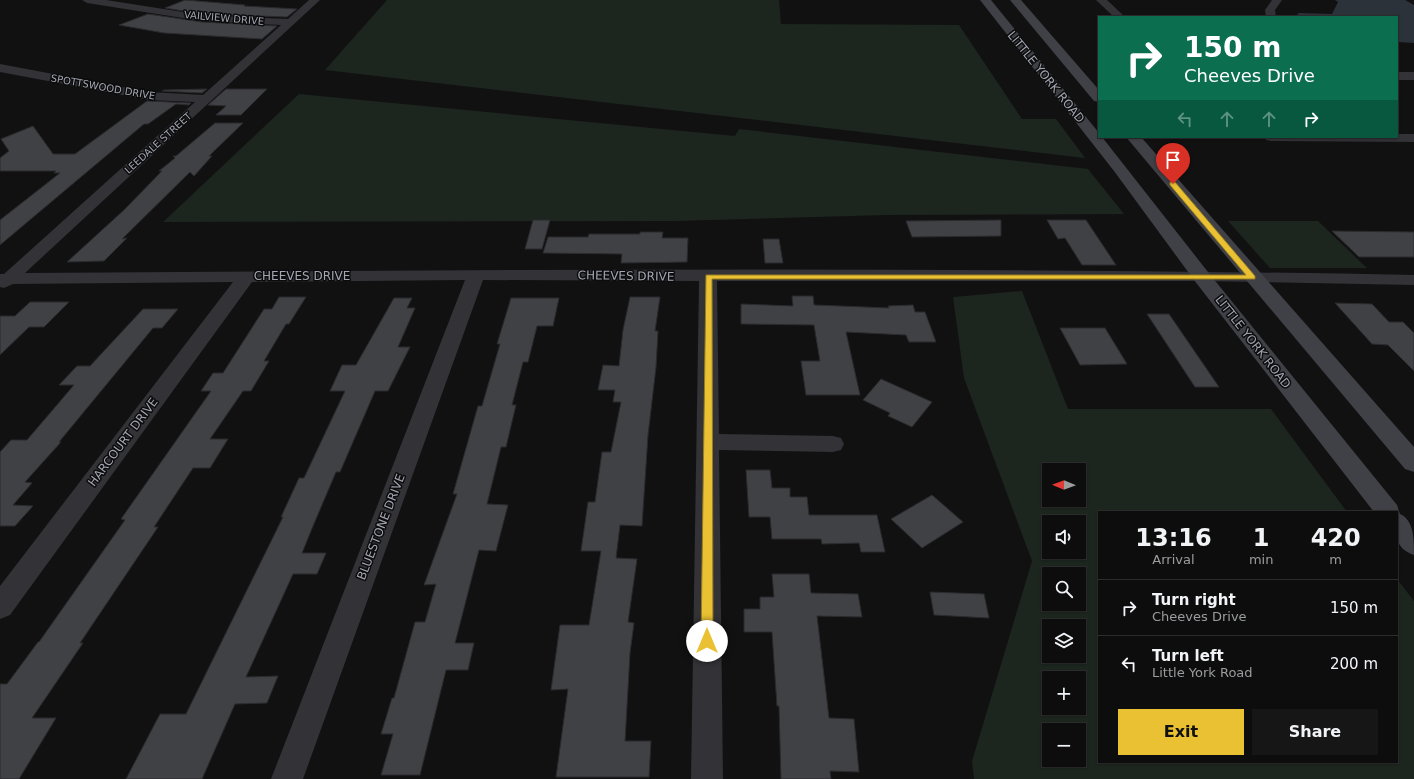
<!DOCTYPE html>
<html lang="en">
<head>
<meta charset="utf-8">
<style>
  body { margin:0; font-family:"DejaVu Sans",sans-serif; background:#161617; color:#f1f3f6; height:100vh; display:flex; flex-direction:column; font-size:15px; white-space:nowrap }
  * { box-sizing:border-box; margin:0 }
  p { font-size:13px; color:#9a9c9e }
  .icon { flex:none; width:22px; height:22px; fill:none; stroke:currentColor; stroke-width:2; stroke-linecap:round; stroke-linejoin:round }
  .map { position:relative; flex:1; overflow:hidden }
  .details { position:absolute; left:1098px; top:511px; width:300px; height:252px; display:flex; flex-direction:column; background:#0d0d0e; border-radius:0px; box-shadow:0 1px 3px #0004,0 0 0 1px #2d2d2e }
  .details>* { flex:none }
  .banner { position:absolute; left:1098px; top:16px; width:300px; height:122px; border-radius:0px; box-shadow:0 1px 3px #0004,0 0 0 1px #2d2d2e; background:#0b6e4f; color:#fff; overflow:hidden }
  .needle { width:26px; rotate:271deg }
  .controls { position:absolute; left:1042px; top:463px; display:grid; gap:8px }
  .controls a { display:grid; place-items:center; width:44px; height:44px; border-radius:0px; background:#0d0d0e; box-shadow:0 1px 3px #0004,0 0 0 1px #2d2d2e; font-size:20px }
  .pin { position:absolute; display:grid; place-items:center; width:34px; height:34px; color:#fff; margin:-41px -17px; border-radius:50% 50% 50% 0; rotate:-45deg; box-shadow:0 0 4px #0007 }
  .pin .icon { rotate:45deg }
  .me { position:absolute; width:44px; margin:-22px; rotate:0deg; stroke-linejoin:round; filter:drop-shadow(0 0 3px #0008) }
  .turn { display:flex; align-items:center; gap:14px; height:84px; padding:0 20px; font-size:18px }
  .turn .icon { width:52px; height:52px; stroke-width:2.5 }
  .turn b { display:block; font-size:28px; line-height:34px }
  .lanes { display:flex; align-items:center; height:38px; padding:0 20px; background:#0003; justify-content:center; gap:20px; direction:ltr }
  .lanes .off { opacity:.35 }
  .eta { display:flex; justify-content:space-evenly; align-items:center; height:68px; text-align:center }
  .eta b { font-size:24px; font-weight:600; line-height:28px }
  .button { display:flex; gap:8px; margin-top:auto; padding:8px 20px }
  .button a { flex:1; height:46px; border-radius:0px; background:#e9c132; color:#111; font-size:16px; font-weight:600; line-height:46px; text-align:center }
  .button a+a { background:#161617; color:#f1f3f6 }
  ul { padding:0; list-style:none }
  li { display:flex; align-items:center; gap:12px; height:56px; padding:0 20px; border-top:1px solid #2d2d2e }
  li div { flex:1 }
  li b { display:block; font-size:15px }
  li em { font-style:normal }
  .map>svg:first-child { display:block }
  .green { fill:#1d251f; fill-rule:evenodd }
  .water { fill:#2b323a }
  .building { fill:#404145; stroke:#2b2b2e }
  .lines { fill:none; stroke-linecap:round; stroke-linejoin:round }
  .minor { fill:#323237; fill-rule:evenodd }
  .secondary { fill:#404147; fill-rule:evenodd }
  .route { fill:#e9c132; stroke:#977d20 }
  .labels { text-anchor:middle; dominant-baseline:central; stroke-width:3; stroke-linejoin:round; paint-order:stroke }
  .far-street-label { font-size:10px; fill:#a3a6b2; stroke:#0c0c0d }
  .street-label { font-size:12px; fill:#a3a6b2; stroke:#0c0c0d }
</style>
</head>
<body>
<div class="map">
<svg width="1414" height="779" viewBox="0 0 1414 779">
  <rect width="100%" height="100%" fill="#111112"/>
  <!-- green -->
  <g class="green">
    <path d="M387,0h392l2,24 178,1 63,94h34l29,39 -760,-88z"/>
    <path d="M299,94l436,42 4,-7 349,40 36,45 -237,1 -211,6 -513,1z"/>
    <path d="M1228,221h90l49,47h-97z"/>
    <path d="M1022,291l46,118h203l76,103h-248v250h298v-183l17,22v178h-440l-2,-18 60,-200 -68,-183 -11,-81zM1049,470h30v30h-30zM1049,522h30v30h-30zM1049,574h30v30h-30zM1049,626h30v30h-30zM1049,678h30v30h-30zM1049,730h30v30h-30z"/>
  </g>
  <!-- water -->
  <path class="water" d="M1335,0h70l9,5v38l-17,-1v-25h-99l-1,-2 2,-2 33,1 6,-12z"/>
  <!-- building -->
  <g class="building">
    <path d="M185,0l60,5 -1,1 53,3 -10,8 -85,-3 -37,-6z"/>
    <path d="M148,14l54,8 75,4 -15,13 -98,-6 -45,-8z"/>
    <path d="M207,89l-5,4 -40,-2 2,-1z"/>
    <path d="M226,89h41l-26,26h-25l10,-9 -18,-1z"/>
    <path d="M147,101l44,2 -2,2 -13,-1 -28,20h-4l-144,121v-25l60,-47h-6l2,-2h-56v-13l9,-7 -8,-12 32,-13 20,28h22z"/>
    <path d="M215,123h28l-34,33h3l-18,20 -4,-4 -68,67 5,-1 -23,23 -37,1 57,-52 38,-39h-3l16,-13 -2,-2h3z"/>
    <path d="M533,220h17l-8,29h-17z"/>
    <path d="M1001,220v16l-89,1 -6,-16z"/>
    <path d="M1047,220h39l30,45h-34l-17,-27 -7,1z"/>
    <path d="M1332,231l82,1v25h-55z"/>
    <path d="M640,232h23l-1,6h26l-1,24 -66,1 1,-9 -79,-1 5,-16h40l1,-3h51z"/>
    <path d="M763,239h16l4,24h-18z"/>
    <path d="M792,296h21l1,9 75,3 -1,-2 25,-1 2,7h10l11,30h-27l-3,-7 -60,-3 14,63h-54l-5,-34h19l-6,-36 -73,-1v-20l52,2z"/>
    <path d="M279,297h27l-17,27h-3l-22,37h5l-18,30h-8l-33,48h18l-18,29h-17l-39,59h4l-78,116h3l-51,75h24l-37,61h-19v-95h7l31,-42h1l86,-122 -4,-1 90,-128h-10l12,-18h10l41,-64h8z"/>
    <path d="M630,297h30l-5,34h3l-2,36 -8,68 -6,91 -22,-1 -4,33 21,1 -9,63 6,1 -4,30 -5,88h26l-2,36h-93l12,-88 -17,1 9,-65h29l12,-74h-20l7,-49h7l7,-50h9l10,-50h-8l2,-12h-17l5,-25 16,1 4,-36z"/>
    <path d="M394,298h18l-5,10h8l-17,39h12l-22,44h-13l-35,81h-4l-23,54 -11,27h24l-9,21h-24l-47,103 32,-1 -11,27 -32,1 -33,75h-76l34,-65h26l97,-197h-2l18,-39h5l41,-87h-15l12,-26h14z"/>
    <path d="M511,298h48l-6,28h-16l-9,36h-5l-11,43h4l-10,42h-5l-14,57 21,1 -12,46 -17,-1 -24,93h19l-6,27h-22l-26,105h-39l12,-41h-12l11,-36h2l21,-76h10l11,-38 -12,1 33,-91h-4l25,-88h4l18,-62h-3z"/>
    <path d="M30,302h39l-25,25h-15l-29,28v-39h15z"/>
    <path d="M1335,303l37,1 17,18h14l11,11v38l-26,-26 -16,-1z"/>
    <path d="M143,309h35l-16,19h-9l-94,114h2l-36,40 7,1 -19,22 20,1 -18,20h-15v-74l11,-12h16l47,-55h-15l18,-19h13z"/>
    <path d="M1147,314h22l50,73h-24z"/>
    <path d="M1060,328h45l22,36 -47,1z"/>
    <path d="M881,379l51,23 -20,25 -24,-11 2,-3 -27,-13z"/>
    <path d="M746,470h24l2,18h18v9h17l2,18h68l8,37h-24l-2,-9 -37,1 -1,-5h-49l-2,-22h-21z"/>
    <path d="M932,495l31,27 -41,26 -31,-29z"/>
    <path d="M772,574h37l2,19 47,1 4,23 -45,-1 12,102 25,1 5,53 -29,-1 1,8h-50l-2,-73h-2l-5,-74h-28v-23h16v-12h14z"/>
    <path d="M930,592l54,2 5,24 -55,-3z"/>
  </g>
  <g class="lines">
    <!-- minor -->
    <g class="minor">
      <path d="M82,0h24l96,15 86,4 21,-19h11l-295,273c463,-3 926,-7 1389,2v10l-213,-4h-484l2,153 114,2 8,2 3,6 -3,6 -8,2 -114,-2 4,329h-32l8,-498 -216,-1 -180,499h-32l194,-499 -213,2 -242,333 -10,4v-33l233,-304 -220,2 -9,4 -4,-1v-13h4l191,-172 -46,-2 -149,-28v-8l149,28 54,3 78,-70 -79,-4 -115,-18z"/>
      <path d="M1096,0h11l18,17h-11z"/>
      <path d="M1272,0h10l-7,10 1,7h-10l-1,-7z"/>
      <rect x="1397" y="72" width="17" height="8"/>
      <path d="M1397,134h17v8l-143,-1 -5,-1 -2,-3h133z"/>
    </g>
    <!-- secondary -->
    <g class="secondary">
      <path d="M980,0h11l108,133v4h3l106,135 189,233 3,9c14,6 14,25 14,41 -22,-8 -17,-23 -17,-43h-23l-180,-232 -80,-109z"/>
      <path d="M1010,0h11l78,90v12l-5,-1z"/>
      <path d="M1126,137h15l273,310v25l-9,-3z"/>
    </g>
  </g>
  <!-- route -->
  <path class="route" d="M1170,182h5l80,94v3h-543l1,362 -2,4 -4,2 -4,-2 -2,-4 5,-366h540l-76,-90z"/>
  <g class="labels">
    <!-- far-street labels -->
    <g class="far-street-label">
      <text transform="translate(224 18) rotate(5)">VAILVIEW DRIVE</text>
      <text transform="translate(103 87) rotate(10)">SPOTTSWOOD DRIVE</text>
      <text transform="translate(158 143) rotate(-42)">LEEDALE STREET</text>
    </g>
    <!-- street labels -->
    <g class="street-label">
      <text transform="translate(1046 77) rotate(51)">LITTLE YORK ROAD</text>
      <text x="302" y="276">CHEEVES DRIVE</text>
      <text transform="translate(626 276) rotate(1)">CHEEVES DRIVE</text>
      <text transform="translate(1253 342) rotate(52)">LITTLE YORK ROAD</text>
      <text transform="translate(123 442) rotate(-53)">HARCOURT DRIVE</text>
      <text transform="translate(381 527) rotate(-69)">BLUESTONE DRIVE</text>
    </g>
  </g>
</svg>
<div class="controls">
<a><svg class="needle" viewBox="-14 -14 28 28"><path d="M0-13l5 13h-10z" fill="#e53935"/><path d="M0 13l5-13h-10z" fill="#9a9c9e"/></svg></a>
<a><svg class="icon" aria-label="sound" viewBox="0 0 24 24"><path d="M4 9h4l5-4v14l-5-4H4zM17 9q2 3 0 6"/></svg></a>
<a><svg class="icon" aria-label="search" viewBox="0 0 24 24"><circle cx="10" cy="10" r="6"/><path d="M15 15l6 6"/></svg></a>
<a><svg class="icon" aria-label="layers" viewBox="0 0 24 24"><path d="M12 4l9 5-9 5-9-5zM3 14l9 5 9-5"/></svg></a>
<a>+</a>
<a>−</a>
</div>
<div class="pin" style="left:1173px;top:184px;background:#d93025"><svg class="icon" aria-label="arrive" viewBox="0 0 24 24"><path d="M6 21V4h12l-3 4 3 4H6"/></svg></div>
<svg class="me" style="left:707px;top:641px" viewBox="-20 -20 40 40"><circle r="19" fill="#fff"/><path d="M0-13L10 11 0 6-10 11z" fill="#e9c132"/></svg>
<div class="banner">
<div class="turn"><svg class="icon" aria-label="right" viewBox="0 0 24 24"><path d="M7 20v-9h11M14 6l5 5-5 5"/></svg><div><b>150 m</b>Cheeves Drive</div></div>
<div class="lanes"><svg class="icon off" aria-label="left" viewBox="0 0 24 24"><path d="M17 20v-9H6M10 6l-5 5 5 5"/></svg><svg class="icon off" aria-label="ahead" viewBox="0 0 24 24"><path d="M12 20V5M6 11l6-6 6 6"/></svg><svg class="icon off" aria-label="ahead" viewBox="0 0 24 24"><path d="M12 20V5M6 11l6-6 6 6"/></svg><svg class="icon" aria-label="right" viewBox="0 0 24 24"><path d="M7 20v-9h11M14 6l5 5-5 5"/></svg></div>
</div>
<section class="details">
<div class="eta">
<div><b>13:16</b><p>Arrival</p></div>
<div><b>1</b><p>min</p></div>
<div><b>420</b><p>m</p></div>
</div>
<ul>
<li><svg class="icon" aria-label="right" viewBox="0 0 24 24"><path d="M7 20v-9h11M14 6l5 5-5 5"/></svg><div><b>Turn right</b><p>Cheeves Drive</p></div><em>150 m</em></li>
<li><svg class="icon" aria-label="left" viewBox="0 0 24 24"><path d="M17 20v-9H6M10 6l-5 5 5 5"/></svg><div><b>Turn left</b><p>Little York Road</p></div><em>200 m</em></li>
</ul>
<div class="button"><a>Exit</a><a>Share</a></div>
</section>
</div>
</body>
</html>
